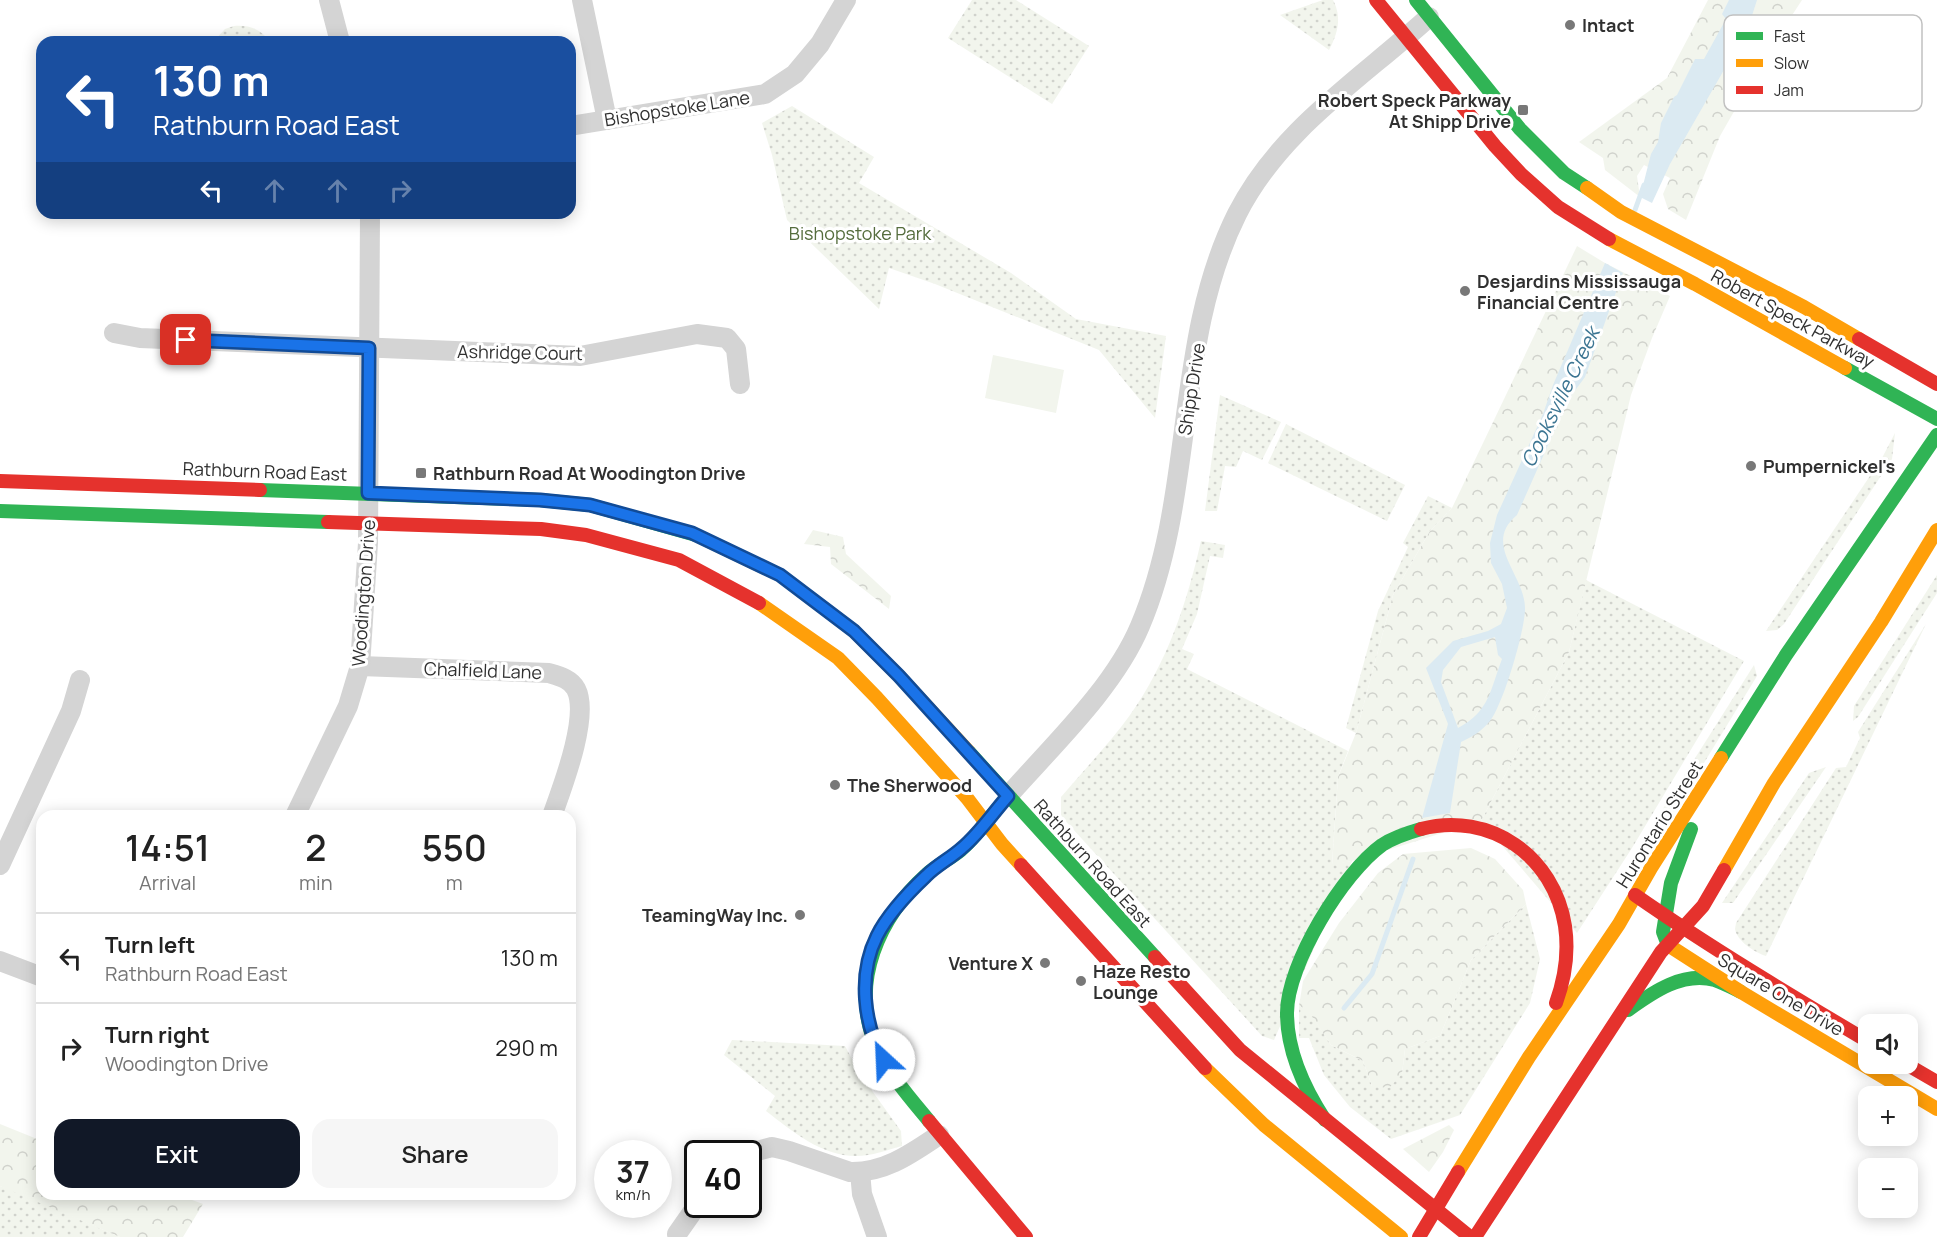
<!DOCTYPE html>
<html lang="en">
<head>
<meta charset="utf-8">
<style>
  body { margin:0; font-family:Manrope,sans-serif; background:#f6f6f6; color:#222; height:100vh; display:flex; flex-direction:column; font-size:22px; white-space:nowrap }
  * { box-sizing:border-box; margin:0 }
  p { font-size:20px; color:#767676 }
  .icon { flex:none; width:33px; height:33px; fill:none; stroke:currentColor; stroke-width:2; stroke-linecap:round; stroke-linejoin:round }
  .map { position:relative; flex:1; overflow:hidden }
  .side { position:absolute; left:36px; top:810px; width:540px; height:390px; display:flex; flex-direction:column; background:#fff; border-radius:18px; box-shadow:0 3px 15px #0003 }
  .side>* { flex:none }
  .banner { position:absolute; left:36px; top:36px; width:540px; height:183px; border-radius:18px; box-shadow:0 3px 15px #0003; background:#1a4fa0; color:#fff; overflow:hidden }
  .fabs { position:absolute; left:1858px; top:1014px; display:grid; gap:12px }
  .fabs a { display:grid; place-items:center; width:60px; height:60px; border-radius:12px; background:#fff; box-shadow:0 3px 15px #0003; font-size:30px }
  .speed { position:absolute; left:594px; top:1140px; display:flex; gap:12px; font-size:30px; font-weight:700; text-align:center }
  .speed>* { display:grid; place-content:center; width:78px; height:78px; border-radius:50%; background:#fff; box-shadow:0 3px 15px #0003; line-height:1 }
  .speed small { font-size:15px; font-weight:400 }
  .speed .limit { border:3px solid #111; border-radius:9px; background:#fff; color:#111 }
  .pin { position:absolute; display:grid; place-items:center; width:51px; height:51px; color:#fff; margin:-26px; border-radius:12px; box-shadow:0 3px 9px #0006 }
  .me { position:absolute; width:66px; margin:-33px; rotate:335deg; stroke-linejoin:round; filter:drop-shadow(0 0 4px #0008) }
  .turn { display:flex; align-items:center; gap:21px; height:126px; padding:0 18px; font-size:27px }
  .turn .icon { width:78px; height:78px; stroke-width:2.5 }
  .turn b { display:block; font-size:42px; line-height:51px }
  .lanes { display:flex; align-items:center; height:57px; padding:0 18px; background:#0003; justify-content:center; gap:30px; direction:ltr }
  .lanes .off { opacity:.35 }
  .eta { display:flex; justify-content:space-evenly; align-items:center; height:102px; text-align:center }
  .eta b { font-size:36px; font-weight:600; line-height:42px }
  .primary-button { display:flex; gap:12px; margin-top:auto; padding:12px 18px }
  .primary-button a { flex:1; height:69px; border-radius:18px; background:#111827; color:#fff; font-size:24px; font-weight:600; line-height:69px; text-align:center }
  .primary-button a+a { background:#f6f6f6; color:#222 }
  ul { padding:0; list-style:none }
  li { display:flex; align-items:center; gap:18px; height:90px; padding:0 18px; border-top:2px solid #e0e0e0 }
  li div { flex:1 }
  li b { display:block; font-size:22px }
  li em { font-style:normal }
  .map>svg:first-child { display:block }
  .grass { fill:url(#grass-dots) }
  .forest { fill:url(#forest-crowns) }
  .pitch { fill:#f2f5ed }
  .water { fill:#dbeaf2; fill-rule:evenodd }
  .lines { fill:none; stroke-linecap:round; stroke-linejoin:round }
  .stream { stroke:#dbeaf2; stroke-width:5 }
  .street { stroke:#d4d4d4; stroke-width:20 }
  .fast { stroke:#30b455; stroke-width:14 }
  .slow { stroke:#ff9f0a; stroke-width:14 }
  .jam { stroke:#e5322d; stroke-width:14 }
  .jam-bridge { stroke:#e5322d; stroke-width:14 }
  .route-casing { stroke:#114b97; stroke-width:15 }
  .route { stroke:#1a73e8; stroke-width:10 }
  .poi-dot { fill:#787878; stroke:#fff; stroke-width:2 }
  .labels { text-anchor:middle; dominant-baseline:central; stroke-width:6; stroke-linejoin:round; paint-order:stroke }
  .poi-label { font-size:18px; font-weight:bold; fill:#303030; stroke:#fff; text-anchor:start }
  .street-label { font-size:18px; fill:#303030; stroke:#fff }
  .park-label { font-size:18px; fill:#556d3d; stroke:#fff }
  .water-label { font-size:20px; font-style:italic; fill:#3d7693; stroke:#fff }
  .key { fill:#fff; stroke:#c1c1c1; stroke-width:1.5 }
  .key-label { font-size:16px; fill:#303030 }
</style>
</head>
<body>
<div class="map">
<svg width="1937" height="1237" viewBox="0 0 1937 1237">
  <defs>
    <pattern id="grass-dots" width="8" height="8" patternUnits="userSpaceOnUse" patternTransform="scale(1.5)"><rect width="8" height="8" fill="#f2f5ed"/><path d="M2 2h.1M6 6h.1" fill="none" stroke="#d0d2cc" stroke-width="1.8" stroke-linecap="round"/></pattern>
    <pattern id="forest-crowns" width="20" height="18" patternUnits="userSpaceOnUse" patternTransform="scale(1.5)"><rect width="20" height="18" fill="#f2f5ed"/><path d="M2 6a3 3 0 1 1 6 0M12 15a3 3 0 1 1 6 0" fill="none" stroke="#d0d2cc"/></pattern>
  </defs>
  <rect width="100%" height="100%" fill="#fff"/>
  <!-- grass -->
  <g class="grass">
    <path d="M972,0h44l73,46 -37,58 -104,-66z"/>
    <path d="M1323,0h10c9,17 5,33 -4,50l-49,-35z"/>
    <path d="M234,26c16,-1 27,3 36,16h-57l12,-13z"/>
    <path d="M792,106l82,51 -15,26 152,90 65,46 90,17 -11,82 -56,-68 -164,-66 -46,-16 -10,41 -92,-89 -15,-65 -10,-32z"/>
    <path d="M1220,395l61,27 -19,38 -19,-9 -7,16 -11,-1 -8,45h-12z"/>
    <path d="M1286,424l119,61 -18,36 -119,-58z"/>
    <path d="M1895,433l-3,26 -108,165 -7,6 -11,1 116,-173z"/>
    <path d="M1428,496l24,12 -22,23 -37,64 -37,138 -10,-5 32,-117 30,-64 -5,-4z"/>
    <path d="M1201,541l24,4 -2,13 -13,-2 -13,58 -15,35 12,5 -7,15 161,82 -10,26 -6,87 20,-3 -78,179 -12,-4 -201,-220v-19c23,-27 48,-53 69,-82 37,-52 57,-112 71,-174z"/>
    <path d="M1937,575v18l-79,124 -5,4 1,-15z"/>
    <path d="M1586,580l158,81 -112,187 -55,85 -96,-112 88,-169z"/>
    <path d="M1926,624l-160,332c-12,-4 -29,-15 -31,-27l1,-6 100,-155 10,-1 14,-29 -2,-6z"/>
    <path d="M1754,665l3,11 -111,182 -11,-5z"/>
    <path d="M1826,767l-93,136h-11l87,-130z"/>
    <path d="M1526,904l14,55 -10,44 -70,112 -69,24 -41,-32 -26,-32 -15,-37h-10v-32l8,2 24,37 32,16 9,25 30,-12 3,-25 35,-13 31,-76z"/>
    <path d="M732,1040l113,6 15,28 41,57 1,15c-15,4 -30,10 -46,10 -35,0 -64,-25 -90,-45l9,-15 -51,-41z"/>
    <path d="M0,1186l10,3 110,48h-120z"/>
  </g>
  <!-- forest -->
  <g class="forest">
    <path d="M1708,0h94l-34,52 -48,84 -34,84 -18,-11 -5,-15 7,-16 -26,-13 -7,11 3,21 -35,-27 -2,-12 -24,-16 88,-64z"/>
    <path d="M1577,246l28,17 65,33 -18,42 -21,57 -62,257 -88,169 -129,40 -20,4 6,-88 18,-44 37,-138 37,-64 22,-23z"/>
    <path d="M813,530l30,7 3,17 45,42 -2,13 -58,-45 -1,-17 -26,-3z"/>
    <path d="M1471,848l24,11 28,31 3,14 -55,56 -31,76 -35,13 -3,25 -13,14 -17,-2 -9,-25 -32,-16 -24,-36 -8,-3 4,-25 36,-58 39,-50 25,-19z"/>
    <path d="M0,1124l42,17v53h134l27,10 -20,33h-63l-120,-51z"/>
    <path d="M1449,1125l5,5 -11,22 -14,20 -26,-23z"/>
  </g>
  <!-- pitch -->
  <path class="pitch" d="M993,355l71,15 -8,43 -71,-15z"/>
  <!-- water -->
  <g class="water">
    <path d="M1729,0h28l-9,28 -78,136 -18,39 -12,-6 11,-43 7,-12 3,-19 13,-26 3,-2 18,-36h9l22,-40 -4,-5z"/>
    <path d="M1605,263l18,10 -38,104 -17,23 -51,115c-35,29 7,59 8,92 1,21 -22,98 -35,114 -8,10 -18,16 -29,21l-11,71 -28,5 26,-94 -22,-56 27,-27 35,-10 13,-7 6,-16 -5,-24 -11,-21 -1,-20 7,-28 46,-101 10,-29zM1495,637l3,18 4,4c-12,31 -12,52 -44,69l-17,-46 2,-12 18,-23z"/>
  </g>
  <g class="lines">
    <!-- stream -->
    <g class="stream">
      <path d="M1635,210l9,-25"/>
      <path d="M1344,1008l28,-34 41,-115"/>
    </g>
    <!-- street -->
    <g class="street">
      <path d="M329,0l11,42"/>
      <path d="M582,0l25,120"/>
      <path d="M570,126l195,-32 30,-20 25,-30 26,-44"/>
      <path d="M114,333l26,5 440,18 117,-22 30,4 9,11 4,35"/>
      <path d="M360,666l189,7c10,3 22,6 27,16 14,27 -14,99 -24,127"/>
      <path d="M1008,796c44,-50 106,-108 132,-170 56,-132 33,-284 97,-412 43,-85 124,-135 192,-197"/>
      <path d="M295,816l53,-110 12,-40 8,-123 2,-330"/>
      <path d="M0,865l71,-154 9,-31"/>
      <path d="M0,961l42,16"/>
      <path d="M746,1154l26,-7 17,4 61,21c35,1 62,-19 89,-37"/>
      <path d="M860,1172l2,22 15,43"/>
      <path d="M677,1234l21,-30"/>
    </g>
    <!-- fast -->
    <g class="fast">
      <path d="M1416,0l104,129 44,44 23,15"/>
      <path d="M1845,368l92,51"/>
      <path d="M260,490l280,10 50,5 106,30"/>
      <path d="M0,511l328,11"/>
      <path d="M969,752l186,205"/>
      <path d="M1721,758l65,-103 151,-220"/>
      <path d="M1668,945l-5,-13 8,-49 20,-54"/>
      <path d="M1628,1010c25,-18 55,-39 87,-30 9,3 18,8 26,12"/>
      <path d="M1325,1120c-21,-32 -38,-68 -38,-107 0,-49 56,-140 95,-168 12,-8 25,-12 39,-16"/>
      <path d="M929,1121c-19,-23 -41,-48 -53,-75 -27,-63 3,-129 51,-172 10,-9 23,-15 34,-24 14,-12 24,-27 36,-41"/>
    </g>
    <!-- slow -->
    <g class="slow">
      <path d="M1587,188l34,24 183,95 55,32"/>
      <path d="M1609,239l86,45 150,84"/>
      <path d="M696,535l84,40 74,56 45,45 70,76"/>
      <path d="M759,603l79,55 39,40 90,100 35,46 19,21"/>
      <path d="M1724,870l50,-87 107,-161 56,-92"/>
      <path d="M1668,945l73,47 196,117"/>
      <path d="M1205,1068l59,57 137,112"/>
      <path d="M1458,1172l71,-115 90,-133 32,-56 70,-110"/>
    </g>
    <!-- jam -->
    <g class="jam">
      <path d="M1376,0l119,146 26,28 37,33 51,32"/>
      <path d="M1859,339l78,45"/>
      <path d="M0,481l260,9"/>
      <path d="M328,522l213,7 45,6 93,25 80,43"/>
      <path d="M1421,829c69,-18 133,27 144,97 4,27 0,52 -9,77"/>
      <path d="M1021,865l184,203"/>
      <path d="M1635,895c76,53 155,100 234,147"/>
      <path d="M1155,957l85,93 230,187"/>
      <path d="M1906,1064l31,18"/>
      <path d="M929,1121l97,116"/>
      <path d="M1475,1237l186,-285 42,-46 21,-36"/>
    </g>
    <!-- jam-bridge -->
    <path class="jam-bridge" d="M1419,1237l39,-65"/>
  </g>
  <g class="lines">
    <!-- route casing -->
    <g class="route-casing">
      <path id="route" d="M186,340l183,8 -1,145 172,7 50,5 102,28 88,42 74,56 45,45 109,120c-15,17 -29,38 -46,52 -11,10 -25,17 -36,28 -18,17 -38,38 -49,60 -19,38 -14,88 7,124"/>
    </g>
    <!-- route -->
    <use href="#route" class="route"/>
  </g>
  <!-- markers -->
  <g class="poi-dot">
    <circle cx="1570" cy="25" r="6"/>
    <rect x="1517" y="104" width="12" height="12" rx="3"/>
    <circle cx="1465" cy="291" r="6"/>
    <circle cx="1751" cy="466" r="6"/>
    <rect x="415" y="467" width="12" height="12" rx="3"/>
    <circle cx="835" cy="785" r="6"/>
    <circle cx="800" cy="915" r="6"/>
    <circle cx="1045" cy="963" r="6"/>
    <circle cx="1081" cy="981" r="6"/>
  </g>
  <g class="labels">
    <!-- poi labels -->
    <g class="poi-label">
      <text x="1582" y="25">Intact</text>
      <text x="1511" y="100" text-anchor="end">Robert Speck Parkway<tspan x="1511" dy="21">At Shipp Drive</tspan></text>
      <text x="1477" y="281">Desjardins Mississauga<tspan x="1477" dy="21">Financial Centre</tspan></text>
      <text x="1763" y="466">Pumpernickel's</text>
      <text x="433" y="473">Rathburn Road At Woodington Drive</text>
      <text x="847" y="785">The Sherwood</text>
      <text x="788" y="915" text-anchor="end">TeamingWay Inc.</text>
      <text x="1033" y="963" text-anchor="end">Venture X</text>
      <text x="1093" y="971">Haze Resto<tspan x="1093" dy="21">Lounge</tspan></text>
    </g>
    <!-- street labels -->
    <g class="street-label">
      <text transform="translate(677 108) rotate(-9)">Bishopstoke Lane</text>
      <text transform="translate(1793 318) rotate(29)">Robert Speck Parkway</text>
      <text transform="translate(520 352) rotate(1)">Ashridge Court</text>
      <text transform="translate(1191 389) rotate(-81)">Shipp Drive</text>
      <text transform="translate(265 471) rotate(2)">Rathburn Road East</text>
      <text transform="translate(363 593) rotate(-86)">Woodington Drive</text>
      <text transform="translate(483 670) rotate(2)">Chalfield Lane</text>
      <text transform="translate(1659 824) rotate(-58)">Hurontario Street</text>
      <text transform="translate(1093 863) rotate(48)">Rathburn Road East</text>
      <text transform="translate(1781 994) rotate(31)">Square One Drive</text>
    </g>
    <!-- park labels -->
    <g class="park-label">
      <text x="860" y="233">Bishopstoke Park</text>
    </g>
    <!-- water labels -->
    <g class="water-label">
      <text transform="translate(1560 397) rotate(-64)">Cooksville Creek</text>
    </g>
  </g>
  <!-- legend -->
  <rect x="1724" y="15" width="198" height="96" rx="9" class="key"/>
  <rect x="1736" y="32" width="27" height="8" fill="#30b455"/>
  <rect x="1736" y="59" width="27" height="8" fill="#ff9f0a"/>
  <rect x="1736" y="86" width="27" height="8" fill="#e5322d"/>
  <g class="key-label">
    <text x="1774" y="42">Fast</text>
    <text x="1774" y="69">Slow</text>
    <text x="1774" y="96">Jam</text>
  </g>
</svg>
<div class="fabs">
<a><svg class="icon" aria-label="sound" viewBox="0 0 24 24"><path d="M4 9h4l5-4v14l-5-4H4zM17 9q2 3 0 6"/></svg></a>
<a>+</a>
<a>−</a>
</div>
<div class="speed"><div>37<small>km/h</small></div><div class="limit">40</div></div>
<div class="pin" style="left:186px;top:340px;background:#d93025"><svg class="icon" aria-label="arrive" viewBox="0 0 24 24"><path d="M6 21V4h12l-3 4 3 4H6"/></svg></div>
<svg class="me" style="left:884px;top:1060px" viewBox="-20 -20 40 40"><circle r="19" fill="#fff"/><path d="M0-13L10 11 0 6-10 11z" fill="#1a73e8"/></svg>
<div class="banner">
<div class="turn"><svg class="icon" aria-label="left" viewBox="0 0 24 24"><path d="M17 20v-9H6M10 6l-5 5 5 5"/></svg><div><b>130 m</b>Rathburn Road East</div></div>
<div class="lanes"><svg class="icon" aria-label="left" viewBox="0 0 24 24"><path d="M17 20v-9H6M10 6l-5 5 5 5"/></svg><svg class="icon off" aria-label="ahead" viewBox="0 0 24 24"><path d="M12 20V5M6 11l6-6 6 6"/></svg><svg class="icon off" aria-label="ahead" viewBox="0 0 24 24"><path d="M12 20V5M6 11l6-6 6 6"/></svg><svg class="icon off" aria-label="right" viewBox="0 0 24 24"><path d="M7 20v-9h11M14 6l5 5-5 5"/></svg></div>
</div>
<section class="side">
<div class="eta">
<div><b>14:51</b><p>Arrival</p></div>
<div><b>2</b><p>min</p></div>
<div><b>550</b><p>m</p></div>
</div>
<ul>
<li><svg class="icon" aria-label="left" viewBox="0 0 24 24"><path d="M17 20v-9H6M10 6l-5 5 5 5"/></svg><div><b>Turn left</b><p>Rathburn Road East</p></div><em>130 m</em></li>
<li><svg class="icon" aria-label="right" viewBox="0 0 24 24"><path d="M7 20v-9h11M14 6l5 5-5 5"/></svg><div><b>Turn right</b><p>Woodington Drive</p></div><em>290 m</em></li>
</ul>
<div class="primary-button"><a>Exit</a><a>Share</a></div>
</section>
</div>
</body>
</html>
